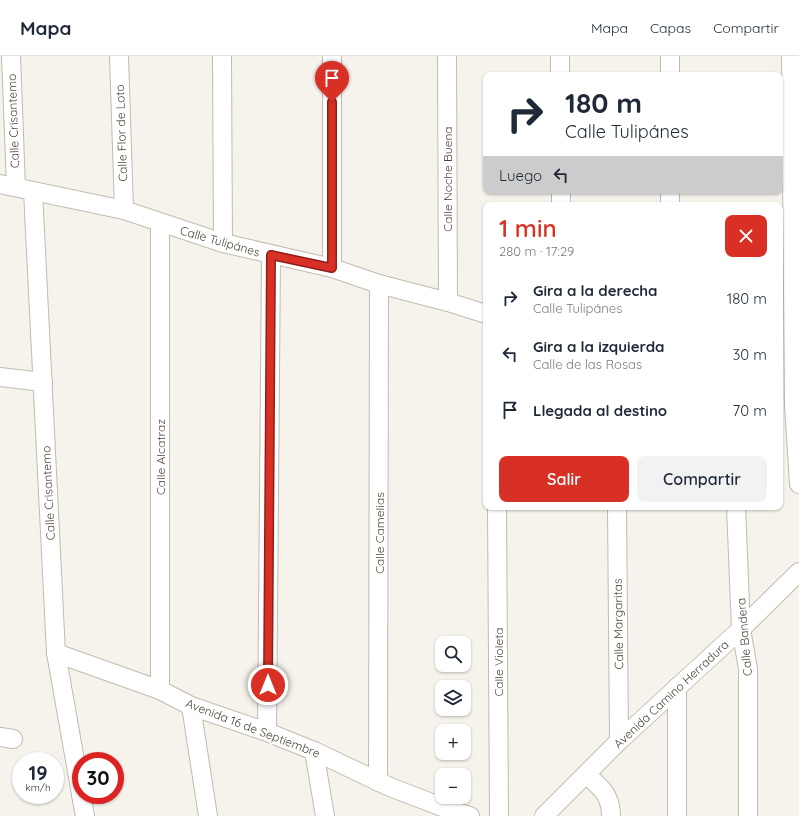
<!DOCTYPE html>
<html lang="es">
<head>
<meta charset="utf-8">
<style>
  body { margin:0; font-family:Quicksand,sans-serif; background:#f2f2f3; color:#1f2937; height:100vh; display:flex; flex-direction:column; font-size:15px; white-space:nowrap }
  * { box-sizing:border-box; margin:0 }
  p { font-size:13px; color:#747a83 }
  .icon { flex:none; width:22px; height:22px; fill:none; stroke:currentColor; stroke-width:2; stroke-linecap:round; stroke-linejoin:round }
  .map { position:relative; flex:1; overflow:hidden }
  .panel { position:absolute; left:483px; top:146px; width:300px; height:308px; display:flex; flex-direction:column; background:#fff; border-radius:8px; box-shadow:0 1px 3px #0004 }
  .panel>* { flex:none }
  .guide { position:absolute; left:483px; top:16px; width:300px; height:122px; border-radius:8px; box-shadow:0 1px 3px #0004; background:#fff; color:#1f2937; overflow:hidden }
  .buttons { position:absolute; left:435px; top:580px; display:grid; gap:8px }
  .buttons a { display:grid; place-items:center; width:36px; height:36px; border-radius:8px; background:#fff; box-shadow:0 1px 3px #0004; font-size:20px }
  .speed { position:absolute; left:12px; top:696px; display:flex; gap:8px; font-size:20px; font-weight:700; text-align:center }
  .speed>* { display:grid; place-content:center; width:52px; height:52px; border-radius:50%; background:#fff; box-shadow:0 1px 3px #0004; line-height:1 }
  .speed small { font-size:10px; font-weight:400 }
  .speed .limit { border:6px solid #d22; background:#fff; color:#111 }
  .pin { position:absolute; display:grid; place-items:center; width:34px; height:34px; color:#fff; margin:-41px -17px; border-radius:50% 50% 50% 0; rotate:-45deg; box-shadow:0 0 4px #0007 }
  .pin .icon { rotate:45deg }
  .me { position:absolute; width:44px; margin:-22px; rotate:0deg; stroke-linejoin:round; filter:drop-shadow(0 0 3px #0008) }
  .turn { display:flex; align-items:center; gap:14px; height:84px; padding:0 16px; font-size:18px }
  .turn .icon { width:52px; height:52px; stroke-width:2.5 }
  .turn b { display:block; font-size:28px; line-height:34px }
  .then { display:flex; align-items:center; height:38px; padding:0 16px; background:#0003; gap:8px; font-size:15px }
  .round { display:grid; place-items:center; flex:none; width:42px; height:42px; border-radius:8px; background:#f2f2f3 }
  .overview { display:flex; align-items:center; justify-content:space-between; height:68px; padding:0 16px }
  h1 { font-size:24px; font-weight:600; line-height:30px; color:#d93025 }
  .cta { display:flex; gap:8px; margin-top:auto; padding:8px 16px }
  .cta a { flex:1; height:46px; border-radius:8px; background:#d93025; color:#fff; font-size:16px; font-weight:600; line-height:46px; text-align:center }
  .cta a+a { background:#f2f2f3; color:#1f2937 }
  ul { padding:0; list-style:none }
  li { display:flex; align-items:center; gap:12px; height:56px; padding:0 16px }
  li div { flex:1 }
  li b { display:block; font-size:15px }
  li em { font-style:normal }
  header { display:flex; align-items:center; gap:24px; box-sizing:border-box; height:56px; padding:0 20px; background:#fff; border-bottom:1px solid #e0e1e3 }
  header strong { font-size:19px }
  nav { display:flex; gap:22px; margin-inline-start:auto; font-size:14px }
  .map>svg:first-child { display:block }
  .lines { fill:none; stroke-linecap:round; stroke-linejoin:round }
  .street-casing { stroke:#c2bbae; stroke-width:20 }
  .street { stroke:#fff; stroke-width:18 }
  .route-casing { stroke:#8d1f18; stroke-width:10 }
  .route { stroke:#d93025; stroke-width:7 }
  .labels { text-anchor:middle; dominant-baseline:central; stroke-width:4; stroke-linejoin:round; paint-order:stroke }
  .street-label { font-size:12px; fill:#4b4439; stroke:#fff }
</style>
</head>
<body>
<header>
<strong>Mapa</strong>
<nav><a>Mapa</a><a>Capas</a><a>Compartir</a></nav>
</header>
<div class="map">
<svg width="799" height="760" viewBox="0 0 799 760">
  <rect width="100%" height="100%" fill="#f6f3ec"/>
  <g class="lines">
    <!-- street casing -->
    <g class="street-casing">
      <g id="street">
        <path d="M11,0l5,131"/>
        <path d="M119,0l5,154"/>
        <path d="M222,0l1,187"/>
        <path d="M332,0v212"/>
        <path d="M447,0l1,246"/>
        <path d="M560,0v19"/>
        <path d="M791,0l3,350 5,78"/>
        <path d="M670,19v-19"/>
        <path d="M0,128l124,26 99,33 109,25 47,16 69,18 38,12"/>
        <path d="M33,135l23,462 25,141"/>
        <path d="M561,135v14"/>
        <path d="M670,149v-14"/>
        <path d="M160,167v467"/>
        <path d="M0,321l43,5"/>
        <path d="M497,451l2,309"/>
        <path d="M617,451l2,234"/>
        <path d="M736,451l5,122 7,40v147"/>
        <path d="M56,597l104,37 31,16 76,26 47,19 76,36 60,23 20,6"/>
        <path d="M677,631v129"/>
        <path d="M191,650l17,110"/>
        <path d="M267,676l4,-477"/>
        <path d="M0,681l13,2"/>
        <path d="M314,695l11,65"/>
        <path d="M587,719c14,13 24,20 24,41"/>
        <path d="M378,726l1,-498"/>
        <path d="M81,739l4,21"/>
        <path d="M544,760l75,-75 122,-112 58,-57"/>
      </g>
    </g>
    <!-- street -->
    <use href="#street" class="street"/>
  </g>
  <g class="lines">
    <!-- route casing -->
    <g class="route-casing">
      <path id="route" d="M268,629l3,-430 61,13v-166"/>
    </g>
    <!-- route -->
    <use href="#route" class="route"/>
  </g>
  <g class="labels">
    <!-- street labels -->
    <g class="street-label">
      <text transform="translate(13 65) rotate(-92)">Calle Crisantemo</text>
      <text transform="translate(121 77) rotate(-92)">Calle Flor de Loto</text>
      <text transform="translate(447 123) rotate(-90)">Calle Noche Buena</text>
      <text transform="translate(220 185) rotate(16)">Calle Tulipánes</text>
      <text transform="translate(160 401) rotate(-90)">Calle Alcatraz</text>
      <text transform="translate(48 437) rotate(-93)">Calle Crisantemo</text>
      <text transform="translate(379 477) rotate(-90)">Calle Camelias</text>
      <text transform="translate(618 568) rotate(-91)">Calle Margaritas</text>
      <text transform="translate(744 581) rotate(-95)">Calle Bandera</text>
      <text transform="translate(498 606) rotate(-90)">Calle Violeta</text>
      <text transform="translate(671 638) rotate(-43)">Avenida Camino Herradura</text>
      <text transform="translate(253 672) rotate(21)">Avenida 16 de Septiembre</text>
    </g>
  </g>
</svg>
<div class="buttons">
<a><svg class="icon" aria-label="search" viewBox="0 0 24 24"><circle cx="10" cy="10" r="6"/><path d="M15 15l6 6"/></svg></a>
<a><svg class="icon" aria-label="layers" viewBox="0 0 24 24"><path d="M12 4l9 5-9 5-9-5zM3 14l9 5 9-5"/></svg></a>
<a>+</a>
<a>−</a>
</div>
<div class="speed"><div>19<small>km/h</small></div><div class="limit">30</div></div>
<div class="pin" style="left:332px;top:46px;background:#d93025"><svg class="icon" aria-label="arrive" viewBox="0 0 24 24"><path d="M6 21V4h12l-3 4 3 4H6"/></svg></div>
<svg class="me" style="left:268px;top:629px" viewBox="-20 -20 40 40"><circle r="17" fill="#d93025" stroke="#fff" stroke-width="3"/><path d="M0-11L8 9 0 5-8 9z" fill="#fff"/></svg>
<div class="guide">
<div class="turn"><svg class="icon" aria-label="right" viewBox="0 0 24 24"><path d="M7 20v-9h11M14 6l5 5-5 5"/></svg><div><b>180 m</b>Calle Tulipánes</div></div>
<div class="then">Luego<svg class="icon" aria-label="left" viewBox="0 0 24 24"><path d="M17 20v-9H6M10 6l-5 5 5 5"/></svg></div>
</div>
<section class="panel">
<div class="overview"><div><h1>1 min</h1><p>280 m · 17:29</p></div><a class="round" style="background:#d93025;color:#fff"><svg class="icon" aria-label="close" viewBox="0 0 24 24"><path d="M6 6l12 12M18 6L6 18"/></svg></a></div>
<ul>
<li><svg class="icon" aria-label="right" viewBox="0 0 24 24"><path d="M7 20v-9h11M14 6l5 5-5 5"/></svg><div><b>Gira a la derecha</b><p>Calle Tulipánes</p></div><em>180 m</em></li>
<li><svg class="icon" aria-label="left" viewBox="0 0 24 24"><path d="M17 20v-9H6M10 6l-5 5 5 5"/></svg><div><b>Gira a la izquierda</b><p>Calle de las Rosas</p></div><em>30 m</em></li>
<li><svg class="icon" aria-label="arrive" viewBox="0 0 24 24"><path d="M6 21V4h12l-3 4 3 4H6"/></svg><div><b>Llegada al destino</b></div><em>70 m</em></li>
</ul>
<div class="cta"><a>Salir</a><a>Compartir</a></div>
</section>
</div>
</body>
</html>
